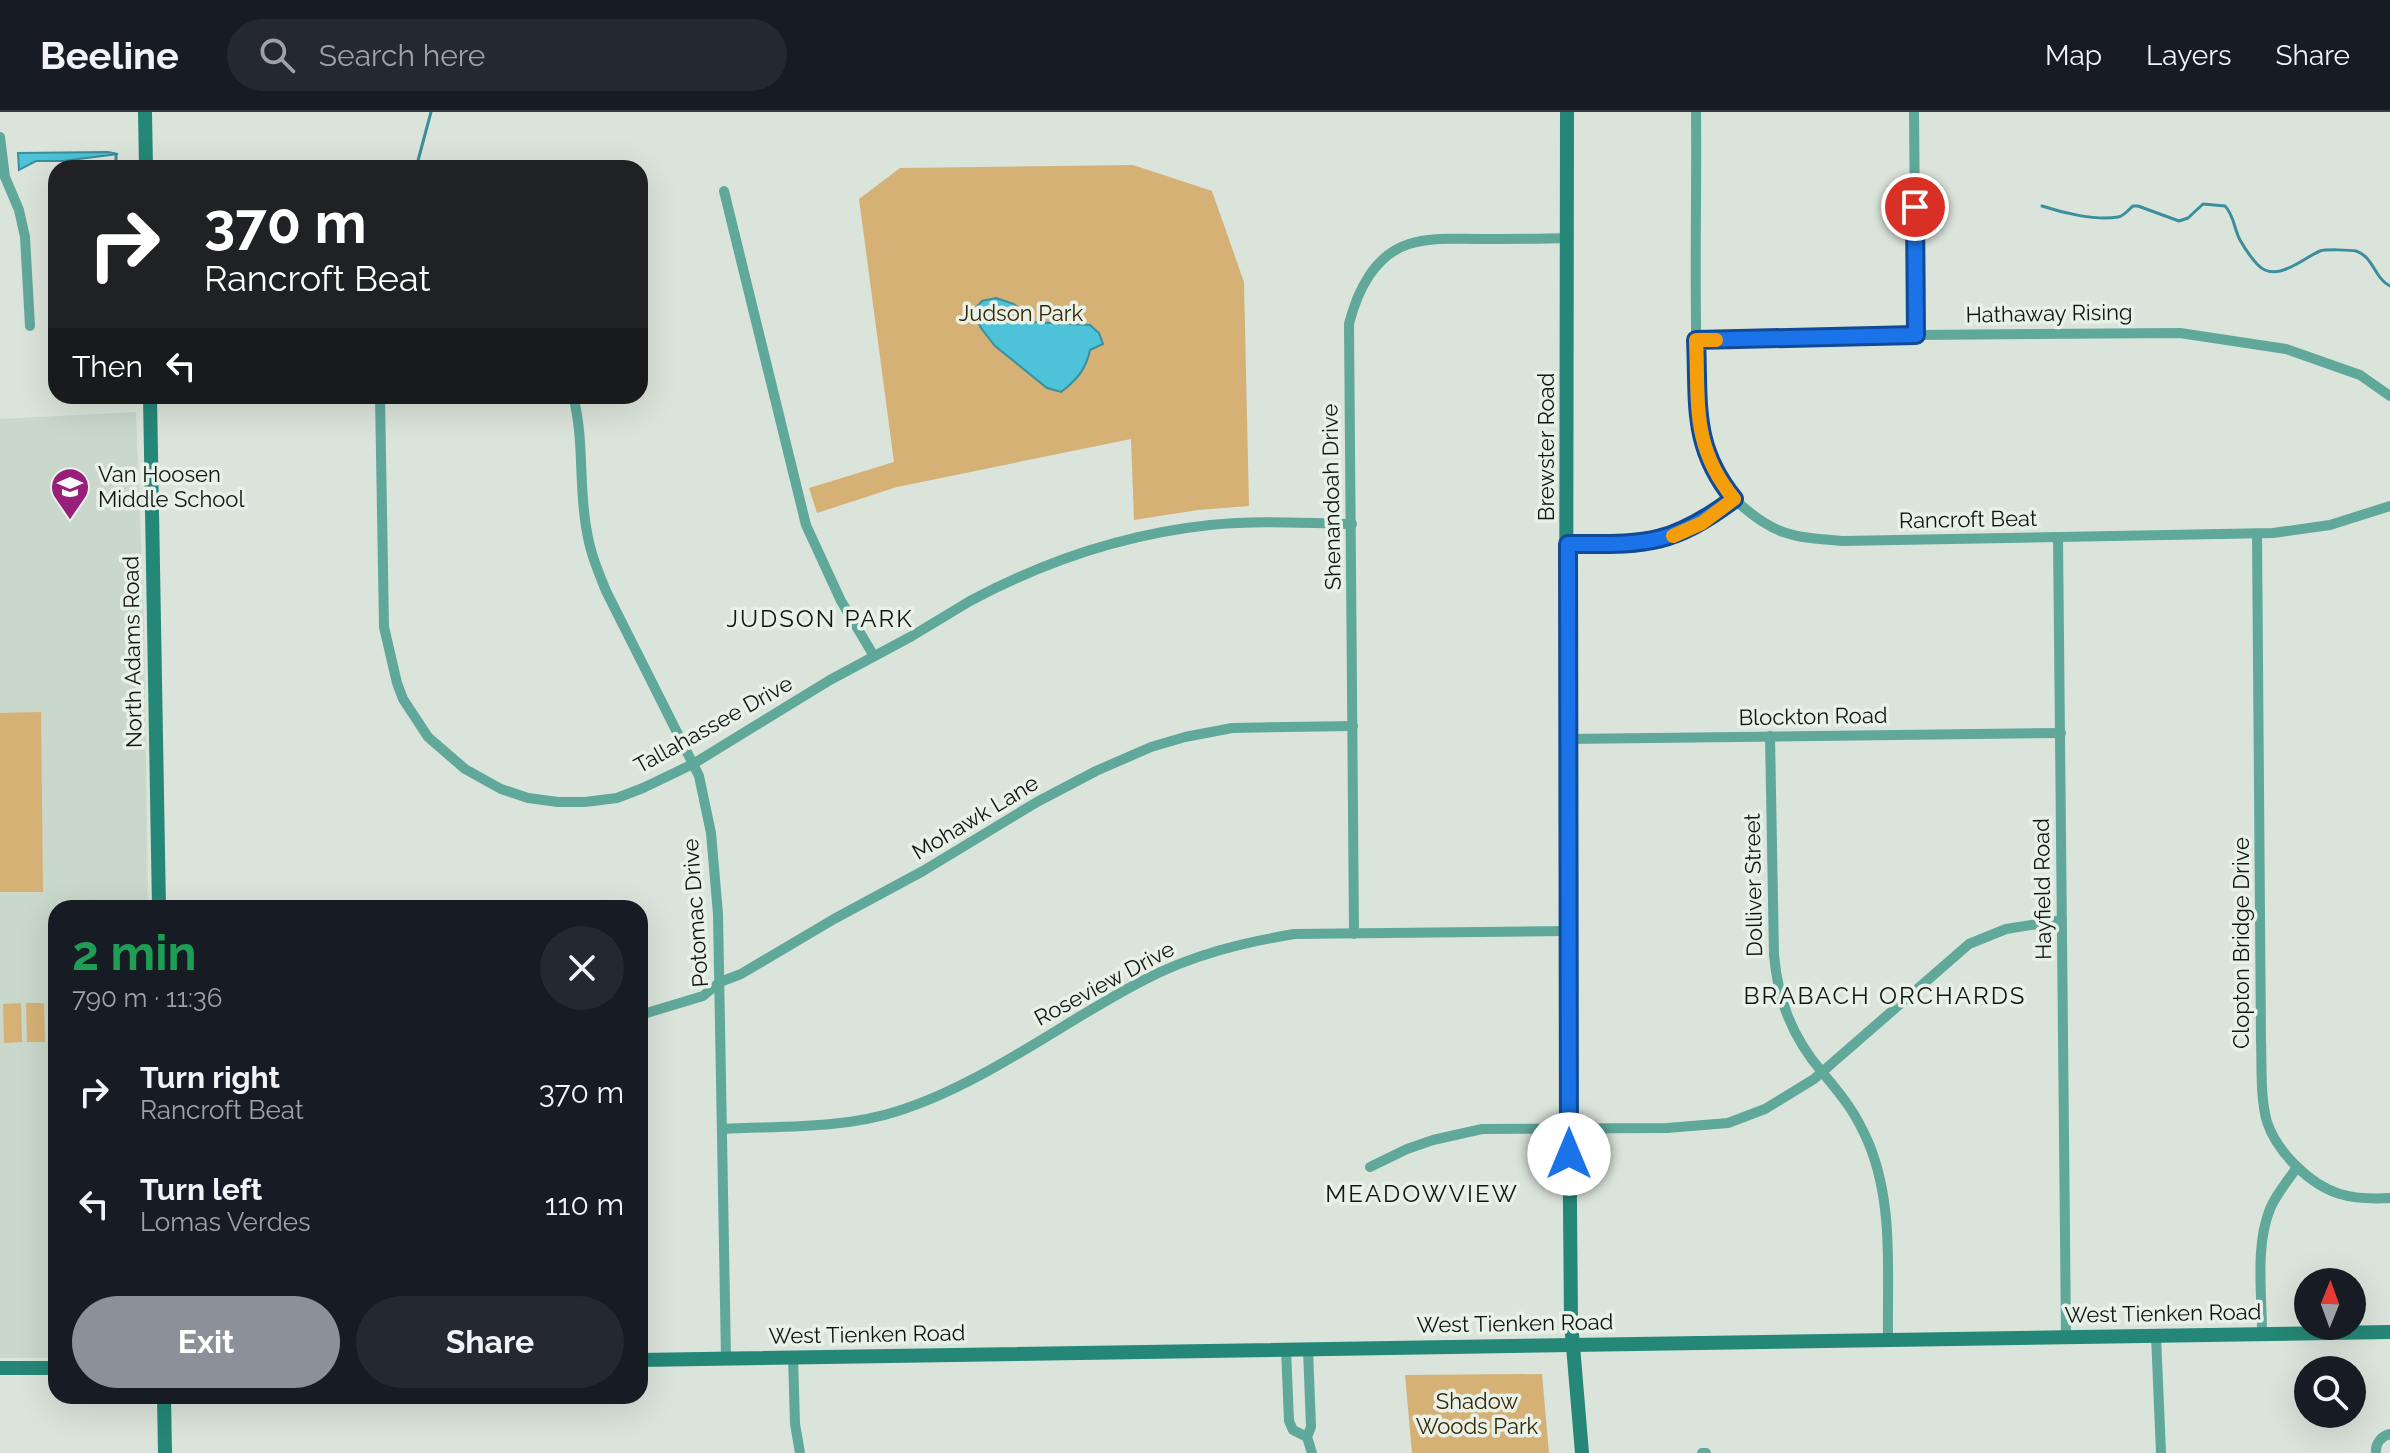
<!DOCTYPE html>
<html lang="en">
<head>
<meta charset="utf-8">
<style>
  body { margin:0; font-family:Raleway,sans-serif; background:#242831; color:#f1f3f6; height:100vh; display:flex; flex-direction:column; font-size:30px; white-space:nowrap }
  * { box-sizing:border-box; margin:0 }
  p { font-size:26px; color:#9ea1a6 }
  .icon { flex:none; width:44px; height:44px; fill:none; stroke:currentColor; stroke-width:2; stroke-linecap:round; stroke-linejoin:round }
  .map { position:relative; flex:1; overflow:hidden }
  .sheet { position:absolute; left:48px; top:788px; width:600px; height:504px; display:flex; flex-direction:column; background:#171b24; border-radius:24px; box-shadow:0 8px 32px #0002 }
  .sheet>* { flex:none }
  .hud { position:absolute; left:48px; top:48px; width:600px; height:244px; border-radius:24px; box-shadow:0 8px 32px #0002; background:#202124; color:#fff; overflow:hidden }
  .needle { width:52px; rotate:1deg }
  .controls { position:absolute; left:2294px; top:1156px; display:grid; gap:16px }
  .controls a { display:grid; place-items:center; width:72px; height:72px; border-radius:50%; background:#171b24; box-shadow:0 8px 32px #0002; font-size:40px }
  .pin { position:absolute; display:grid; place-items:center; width:68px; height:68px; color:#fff; margin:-34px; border:4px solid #fff; border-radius:50%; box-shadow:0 2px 8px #0007 }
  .me { position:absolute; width:88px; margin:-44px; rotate:0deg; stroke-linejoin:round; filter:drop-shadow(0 0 6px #0008) }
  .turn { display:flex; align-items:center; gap:28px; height:168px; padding:0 24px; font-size:36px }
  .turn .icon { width:104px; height:104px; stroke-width:2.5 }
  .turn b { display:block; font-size:56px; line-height:68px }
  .then { display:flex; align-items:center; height:76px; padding:0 24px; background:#0003; gap:16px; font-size:30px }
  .round { display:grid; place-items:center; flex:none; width:84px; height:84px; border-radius:42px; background:#242831 }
  .headline { display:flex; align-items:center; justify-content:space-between; height:136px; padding:0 24px }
  h1 { font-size:48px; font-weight:700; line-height:60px; color:#1e9e55 }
  .button { display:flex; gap:16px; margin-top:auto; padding:16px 24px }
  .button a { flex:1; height:92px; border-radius:48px; background:#8c9099; color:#fff; font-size:32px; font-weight:700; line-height:92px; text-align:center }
  .button a+a { background:#242831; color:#f1f3f6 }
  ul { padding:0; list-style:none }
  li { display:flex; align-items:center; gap:24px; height:112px; padding:0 24px }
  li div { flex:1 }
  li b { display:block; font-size:30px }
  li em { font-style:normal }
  header { display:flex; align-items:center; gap:48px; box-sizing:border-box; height:112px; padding:0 40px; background:#171b24; border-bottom:2px solid #363941 }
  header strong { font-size:38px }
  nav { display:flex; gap:44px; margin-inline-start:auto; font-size:28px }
  .search { width:560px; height:72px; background:#242831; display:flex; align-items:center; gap:20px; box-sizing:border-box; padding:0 28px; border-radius:44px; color:#9ea1a6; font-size:30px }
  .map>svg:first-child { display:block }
  .built { fill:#c9d8ca }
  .green { fill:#d5b176 }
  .water { fill:#4dc2d9; stroke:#3b8e9d; stroke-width:2 }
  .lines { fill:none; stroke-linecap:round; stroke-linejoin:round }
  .stream { stroke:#3b8e9d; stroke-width:3 }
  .street { stroke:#60a89a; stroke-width:10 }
  .secondary { stroke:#258777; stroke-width:14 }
  .route-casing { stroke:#114b97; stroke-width:20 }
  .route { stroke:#1a73e8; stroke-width:14 }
  .slow { stroke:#f59e0b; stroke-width:14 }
  .labels { text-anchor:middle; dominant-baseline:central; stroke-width:7; stroke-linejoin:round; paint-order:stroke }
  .park-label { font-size:22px; fill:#372503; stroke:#e8f1e8 }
  .street-label { font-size:22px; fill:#121512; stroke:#e8f1e8 }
  .poi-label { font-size:22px; fill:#121512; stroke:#e8f1e8; text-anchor:start }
  .neighbourhood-label { font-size:24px; letter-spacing:2px; fill:#121512; stroke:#e8f1e8 }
</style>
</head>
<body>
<header>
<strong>Beeline</strong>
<div class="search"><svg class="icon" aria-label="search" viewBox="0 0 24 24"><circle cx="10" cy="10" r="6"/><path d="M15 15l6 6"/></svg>Search here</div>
<nav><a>Map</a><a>Layers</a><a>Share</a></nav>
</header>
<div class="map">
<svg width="2390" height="1341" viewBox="0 0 2390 1341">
  <rect width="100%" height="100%" fill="#dbe4db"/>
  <!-- built -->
  <path class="built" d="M136,300l8,210 4,286h-92v450h-56v-939z"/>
  <!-- green -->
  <g class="green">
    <path d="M1133,53l79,26 32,91 5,224 -51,4 -64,10 -3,-81 -234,48 -80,26 -8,-25 85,-26 -35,-263 41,-31z"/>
    <path d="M41,600l2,180h-43v-179z"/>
    <path d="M21,891l1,39 -18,1 -1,-39z"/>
    <path d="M26,891h18l1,39h-18z"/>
    <path d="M1542,1262l7,79h-137l-7,-78z"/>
  </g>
  <!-- water -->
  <g class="water">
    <path d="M108,40l10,2 -55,7h-27l-17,9 -1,-17z"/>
    <path d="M996,186l18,6 18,18 58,3 9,8 4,11 -13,6c-4,19 -13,30 -29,42l-14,-4 -52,-42 -14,-18 -8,-17 9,-10z"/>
  </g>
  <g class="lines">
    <!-- stream -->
    <g class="stream">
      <path d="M116,44v12"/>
      <path d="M416,56l15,-56"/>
      <path d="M2042,94c21,7 54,15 76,11 6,-1 10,-7 15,-11h5l41,15 9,-3 15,-14 22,2c9,9 9,23 15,34 4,7 12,19 18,25 18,19 45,-7 62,-14 5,-2 31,-1 36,0 18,6 18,27 34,35"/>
    </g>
    <!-- street -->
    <g class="street">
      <path d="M1696,0c1,85 -2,171 1,256 1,26 -1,54 6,79 6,20 18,36 31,52"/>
      <path d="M1914,0l2,223"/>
      <path d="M0,25l5,40 14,33 6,27 5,89"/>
      <path d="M724,79l82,334 35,76 33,55"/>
      <path d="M1696,228l220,-5 264,-2 106,16 74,26 30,21"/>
      <path d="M380,284l4,231 13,56 6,16 25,38 37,32 36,20 27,9 30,4h27l32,-4 26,-10 50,-24 137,-84 82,-44 58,-35c75,-40 155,-67 240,-76 46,-5 95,-2 142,-1"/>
      <path d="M573,284c12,45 5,91 14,136 3,20 11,39 19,59l93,185 12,57 7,81 8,444"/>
      <path d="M2257,422l4,507c1,25 -1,56 6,81 10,30 43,63 73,72 16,5 33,5 50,4"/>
      <path d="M2058,425l8,799"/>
      <path d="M1568,432c77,0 102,3 166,-45 39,36 56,38 108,42l431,-8 57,-8 60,-19"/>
      <path d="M1770,624l4,219c4,45 18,82 48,117 21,25 34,41 47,72 25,61 18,130 19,195"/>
      <path d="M1566,627l495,-6"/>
      <path d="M1354,822l-5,-610c8,-32 25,-69 60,-80 21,-7 45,-5 67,-5 31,0 62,0 92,-1"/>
      <path d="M640,903l63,-19 17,-14 21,-8 93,-55 89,-48 114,-69 59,-31 55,-24 34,-10 47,-9 121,-2"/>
      <path d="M723,1017c57,-3 120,0 175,-18 86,-27 166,-90 246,-131 48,-25 97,-37 150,-46l274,-3"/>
      <path d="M1370,1055l37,-18 26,-9 49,-11 185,-1 61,-5 37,-14 49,-30 155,-135 37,-15 56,-9"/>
      <path d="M2262,1221c0,-39 -7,-87 8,-124 6,-15 18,-28 27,-42"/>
      <path d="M2156,1223l5,118"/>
      <path d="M1286,1237l3,72 4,9 14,7 4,-10 -3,-78"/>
      <path d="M793,1245l2,67 5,29"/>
      <path d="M1307,1325l5,16"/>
      <path d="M1702,1341h4"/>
      <path d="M2376,1341c-1,-9 5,-17 14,-19"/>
    </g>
    <!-- secondary -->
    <g class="secondary">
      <path d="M145,0l1,56"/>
      <path d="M1567,0l-1,627 5,583 11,131"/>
      <path d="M150,284l9,512"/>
      <path d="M640,1248l1750,-28"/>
      <path d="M0,1256h56"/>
      <path d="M164,1284l1,57"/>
    </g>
  </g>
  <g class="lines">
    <!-- route casing -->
    <g class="route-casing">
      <path id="route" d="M1569,1042l-1,-610c77,0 101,3 166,-45 -43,-53 -35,-95 -38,-159l220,-5 -1,-128"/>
    </g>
    <!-- route -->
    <use href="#route" class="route"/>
    <!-- slow -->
    <path class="slow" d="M1673,424l29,-13 32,-24c-43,-53 -35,-95 -38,-159h20"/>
  </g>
  <!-- icons -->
  <defs>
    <g id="school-pin" transform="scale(2)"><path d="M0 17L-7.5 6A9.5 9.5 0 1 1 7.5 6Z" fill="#98207b" stroke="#e8f1e8"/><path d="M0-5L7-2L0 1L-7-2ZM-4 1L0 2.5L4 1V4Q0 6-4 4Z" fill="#fff"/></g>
  </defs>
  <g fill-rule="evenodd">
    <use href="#school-pin" x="70" y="375"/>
  </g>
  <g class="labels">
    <!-- park labels -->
    <g class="park-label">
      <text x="1021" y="201">Judson Park</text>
      <text x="1477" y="1289">Shadow<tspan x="1477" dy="25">Woods Park</tspan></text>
    </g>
    <!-- street labels -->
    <g class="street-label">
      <text transform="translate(2049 201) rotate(-1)">Hathaway Rising</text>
      <text transform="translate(1546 335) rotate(-90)">Brewster Road</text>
      <text transform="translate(1331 385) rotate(-91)">Shenandoah Drive</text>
      <text transform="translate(1968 407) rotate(-1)">Rancroft Beat</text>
      <text transform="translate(132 540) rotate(-91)">North Adams Road</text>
      <text transform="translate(1813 604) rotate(-1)">Blockton Road</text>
      <text transform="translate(713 612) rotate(-29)">Tallahassee Drive</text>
      <text transform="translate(975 705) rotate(-31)">Mohawk Lane</text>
      <text transform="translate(1753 773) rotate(-91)">Dolliver Street</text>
      <text transform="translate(2042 777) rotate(-91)">Hayfield Road</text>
      <text transform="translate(695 801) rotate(-94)">Potomac Drive</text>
      <text transform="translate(2241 831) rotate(-90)">Clopton Bridge Drive</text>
      <text transform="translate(1104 871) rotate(-28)">Roseview Drive</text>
      <text transform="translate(2163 1201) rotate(-1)">West Tienken Road</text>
      <text transform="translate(1515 1211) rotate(-1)">West Tienken Road</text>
      <text transform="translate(867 1222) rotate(-1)">West Tienken Road</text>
    </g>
    <!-- poi labels -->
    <g class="poi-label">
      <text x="98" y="362">Van Hoosen<tspan x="98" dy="25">Middle School</tspan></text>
    </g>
    <!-- neighbourhood labels -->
    <g class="neighbourhood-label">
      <text x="820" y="506">JUDSON PARK</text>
      <text x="1885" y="883">BRABACH ORCHARDS</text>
      <text x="1422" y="1081">MEADOWVIEW</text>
    </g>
  </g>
</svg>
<div class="controls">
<a><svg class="needle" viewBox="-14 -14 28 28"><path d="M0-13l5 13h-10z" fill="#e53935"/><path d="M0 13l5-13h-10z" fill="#9ea1a6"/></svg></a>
<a><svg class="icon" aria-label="search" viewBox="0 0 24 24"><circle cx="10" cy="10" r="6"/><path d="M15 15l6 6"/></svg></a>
</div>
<div class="pin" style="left:1915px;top:95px;background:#d93025"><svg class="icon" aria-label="arrive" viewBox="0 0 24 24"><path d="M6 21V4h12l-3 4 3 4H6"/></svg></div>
<svg class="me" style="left:1569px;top:1042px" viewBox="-20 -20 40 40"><circle r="19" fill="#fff"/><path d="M0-13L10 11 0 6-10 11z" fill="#1a73e8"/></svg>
<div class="hud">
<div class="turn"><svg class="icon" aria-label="right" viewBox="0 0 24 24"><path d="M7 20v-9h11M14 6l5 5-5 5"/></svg><div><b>370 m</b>Rancroft Beat</div></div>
<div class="then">Then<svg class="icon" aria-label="left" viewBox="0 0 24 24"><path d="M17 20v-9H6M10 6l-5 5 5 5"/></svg></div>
</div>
<section class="sheet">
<div class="headline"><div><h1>2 min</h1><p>790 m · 11:36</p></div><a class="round"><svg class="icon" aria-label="close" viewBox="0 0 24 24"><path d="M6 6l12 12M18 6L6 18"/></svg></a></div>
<ul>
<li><svg class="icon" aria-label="right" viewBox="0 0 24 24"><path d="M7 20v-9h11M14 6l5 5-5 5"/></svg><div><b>Turn right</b><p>Rancroft Beat</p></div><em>370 m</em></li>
<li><svg class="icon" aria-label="left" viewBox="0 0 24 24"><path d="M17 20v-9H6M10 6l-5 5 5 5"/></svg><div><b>Turn left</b><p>Lomas Verdes</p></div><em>110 m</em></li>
</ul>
<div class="button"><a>Exit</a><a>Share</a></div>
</section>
</div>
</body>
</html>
